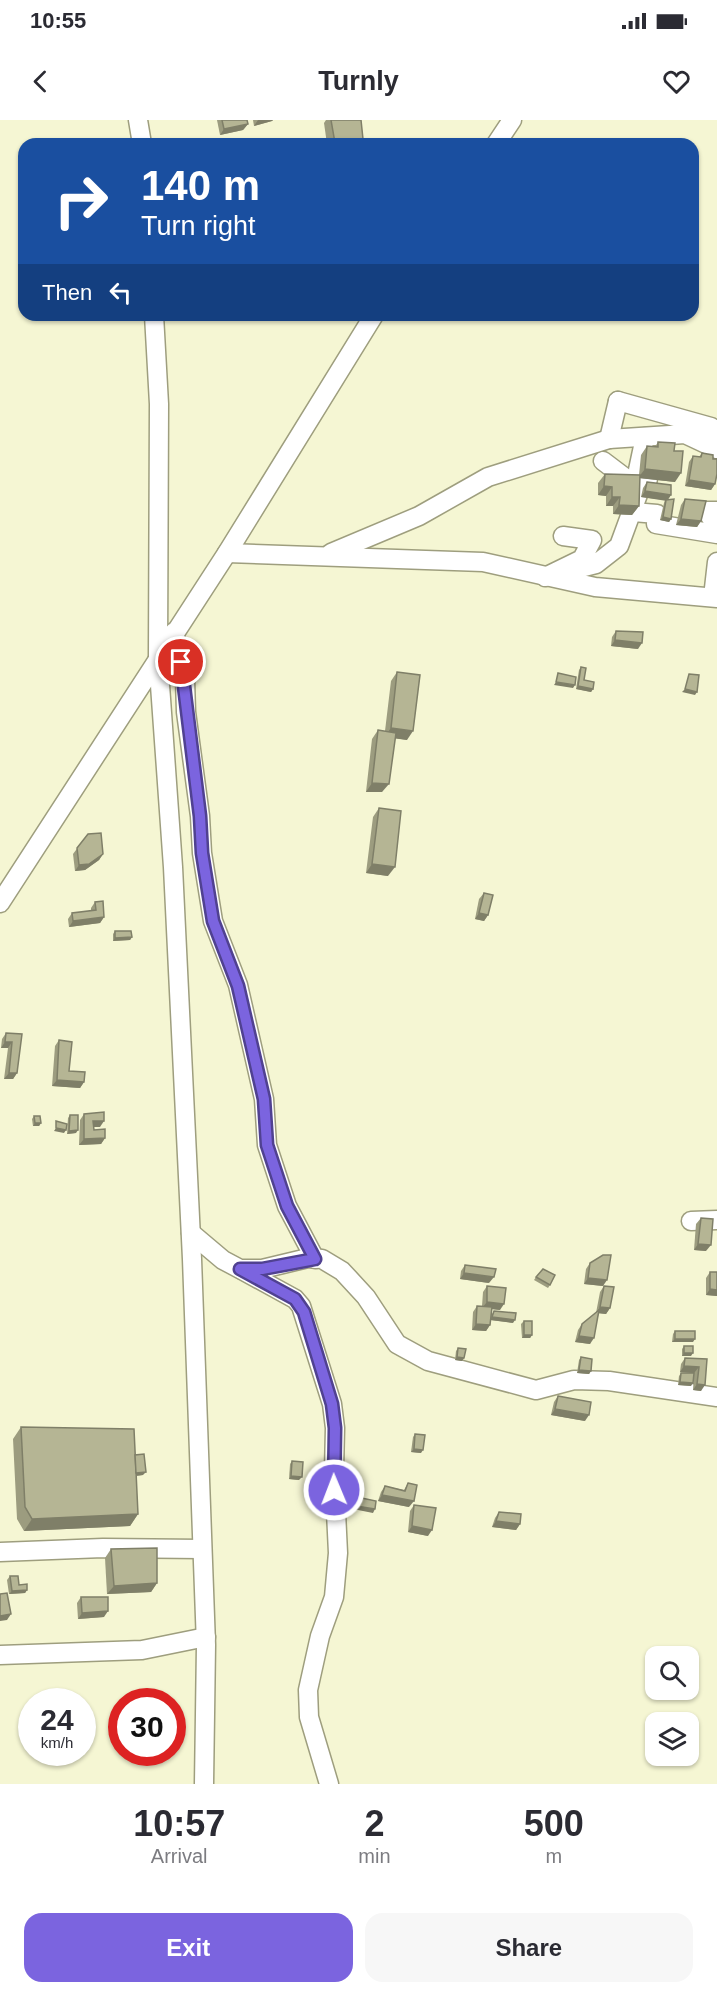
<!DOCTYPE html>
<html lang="en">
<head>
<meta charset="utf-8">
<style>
  body { margin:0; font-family:Helvetica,sans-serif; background:#f7f7f7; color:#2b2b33; height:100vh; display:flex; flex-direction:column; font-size:22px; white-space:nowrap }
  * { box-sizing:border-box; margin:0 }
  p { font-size:20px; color:#7c7c81 }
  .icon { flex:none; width:33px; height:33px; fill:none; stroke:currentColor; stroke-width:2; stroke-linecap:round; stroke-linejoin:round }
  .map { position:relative; height:1664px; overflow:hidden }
  .drawer { display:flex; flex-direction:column; background:#fff; flex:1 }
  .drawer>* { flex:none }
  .top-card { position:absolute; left:18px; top:18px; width:681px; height:183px; border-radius:18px; box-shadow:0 2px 4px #0004; background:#1a4fa0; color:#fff; overflow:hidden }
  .buttons { position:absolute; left:645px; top:1526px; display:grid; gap:12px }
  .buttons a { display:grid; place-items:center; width:54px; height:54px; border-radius:12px; background:#fff; box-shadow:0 2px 4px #0004; font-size:30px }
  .speed { position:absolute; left:18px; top:1568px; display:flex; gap:12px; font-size:30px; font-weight:700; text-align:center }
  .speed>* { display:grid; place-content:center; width:78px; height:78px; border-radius:50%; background:#fff; box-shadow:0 2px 4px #0004; line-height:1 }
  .speed small { font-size:15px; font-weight:400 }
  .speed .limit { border:9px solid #d22; background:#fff; color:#111 }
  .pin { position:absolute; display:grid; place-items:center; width:51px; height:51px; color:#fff; margin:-26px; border:3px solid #fff; border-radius:50%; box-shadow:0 2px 6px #0007 }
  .me { position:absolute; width:66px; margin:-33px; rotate:359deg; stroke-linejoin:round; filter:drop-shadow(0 0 4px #0008) }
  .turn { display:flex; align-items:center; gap:21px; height:126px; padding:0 24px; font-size:27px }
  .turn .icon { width:78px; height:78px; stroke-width:2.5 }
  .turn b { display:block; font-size:42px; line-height:51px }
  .then { display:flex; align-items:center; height:57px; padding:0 24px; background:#0003; gap:12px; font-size:22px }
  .eta { display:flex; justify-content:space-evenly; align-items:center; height:102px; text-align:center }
  .eta b { font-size:36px; font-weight:700; line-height:42px }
  .action { display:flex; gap:12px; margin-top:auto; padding:12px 24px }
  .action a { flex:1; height:69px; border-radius:18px; background:#7b64df; color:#fff; font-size:24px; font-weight:700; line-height:69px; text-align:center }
  .action a+a { background:#f7f7f7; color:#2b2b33 }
  .status { display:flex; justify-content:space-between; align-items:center; height:42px; padding:0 30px; background:#fff; direction:ltr }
  .status svg { height:16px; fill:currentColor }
  header { display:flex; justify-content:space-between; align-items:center; height:78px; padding:0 24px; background:#fff; font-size:27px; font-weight:700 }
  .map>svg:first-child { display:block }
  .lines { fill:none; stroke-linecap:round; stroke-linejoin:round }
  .minor-casing { stroke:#9e9e7e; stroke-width:21 }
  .minor { stroke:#fff; stroke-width:18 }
  .wall { fill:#9c9c7f }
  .shaded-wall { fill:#7f7f68 }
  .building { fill:#b5b594; stroke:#7f7f68; stroke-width:1.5 }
  .route-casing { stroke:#504191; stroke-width:15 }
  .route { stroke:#7b64df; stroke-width:10 }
</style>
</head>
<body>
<div class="status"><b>10:55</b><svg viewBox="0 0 49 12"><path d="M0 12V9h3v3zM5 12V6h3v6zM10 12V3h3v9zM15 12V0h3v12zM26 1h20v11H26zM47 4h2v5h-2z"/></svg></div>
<header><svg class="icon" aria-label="back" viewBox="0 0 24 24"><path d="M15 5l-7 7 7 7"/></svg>Turnly<svg class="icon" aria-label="heart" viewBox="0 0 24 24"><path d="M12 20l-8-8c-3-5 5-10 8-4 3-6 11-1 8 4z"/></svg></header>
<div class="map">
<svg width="717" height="1664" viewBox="0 0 717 1664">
  <rect width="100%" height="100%" fill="#f5f6d3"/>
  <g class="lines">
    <!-- minor casing -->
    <g class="minor-casing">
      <g id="minor">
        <path d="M138,0l4,24"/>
        <path d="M496,24l16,-24"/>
        <path d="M154,195l5,89 -1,253 15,210 19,392 14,386 -2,139"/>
        <path d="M618,281l93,26 6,5"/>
        <path d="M645,317l-7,33 10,9"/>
        <path d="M609,319l9,-38"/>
        <path d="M717,391h-10l10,17"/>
        <path d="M633,392l24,2 -1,10 61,10"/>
        <path d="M563,416l29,4 -10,19 -37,18 51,-13 23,-18 21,-57 -37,-28"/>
        <path d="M227,433l256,9 112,25 122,11"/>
        <path d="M331,433l88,-37 69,-39 121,-38 76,-5 32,15"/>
        <path d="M713,477l4,-35"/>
        <path d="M174,512l11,47 1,33 14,104 2,37 11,68 25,64 26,114 3,46 20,61 28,53"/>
        <path d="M0,783l227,-350 147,-238"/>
        <path d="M691,1101l26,-1"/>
        <path d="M191,1113l32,27 17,9h22l46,-11 14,1 20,12 24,26 31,47 31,17 108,29 38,-10 35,1 108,16"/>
        <path d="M242,1150l53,29 6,7 31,98 3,24 -1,43 4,82 -4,44 -14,39 -12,54 1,27 20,67"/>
        <path d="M0,1432l103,-4 99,1"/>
        <path d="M0,1535l142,-5 64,-13"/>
      </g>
    </g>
    <!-- minor -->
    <use href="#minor" class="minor"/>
  </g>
  <!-- wall -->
  <g class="wall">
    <path d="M217,0h30l1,4 -5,6 -23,5z"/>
    <path d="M253,0h20l-1,1 -18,5z"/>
    <path d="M326,0h35l2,19 -3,5h-33l-3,-21z"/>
    <path d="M658,322l16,9 1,31 -35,-4 -1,28 -7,9 -19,-1v-8h-7v-10l-8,-1v-12l7,-9 34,1 2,-20 6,-9 8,1z"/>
    <path d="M702,333l11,6 2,25 -4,6 -26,-4 4,-24 4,-6 6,1z"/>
    <path d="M647,362l24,13 -3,4 3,20 -2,3 -9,-2 4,-17 1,-3 -24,-3 2,-9z"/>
    <path d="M685,379l16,22 -4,6 -21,-2 5,-20z"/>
    <path d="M616,511l22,18 -27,-3 1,-9z"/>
    <path d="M581,547l3,13 9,9 -2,3 -15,-3 3,-19z"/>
    <path d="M397,552l10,68 -12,-2 -13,54h-16l6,-53 6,-9 7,1 6,-50z"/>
    <path d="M379,688l9,68 -22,-3 7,-56z"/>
    <path d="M88,714l15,20 -4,6 -14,10 -10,1 -2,-17z"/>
    <path d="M484,773l4,22 -4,6 -9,-2 4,-20z"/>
    <path d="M95,782l9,15 -4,6 -31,4 -1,-8 4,-6 19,-2v-3z"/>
    <path d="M115,811l17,6 -2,3 -17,1v-7z"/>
    <path d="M6,913l16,1 -5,39 -4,6h-9l4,-31h-7l1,-9z"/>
    <path d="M59,920l10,31 15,11 -4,6 -28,-2 3,-40z"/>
    <path d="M84,994l16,13h-6v3l11,8 -4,6 -22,1 1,-25z"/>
    <path d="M70,995l6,18 -9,1 1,-16z"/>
    <path d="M34,996l7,7 -2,3h-6l-1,-7z"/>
    <path d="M701,1098l5,33 -12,-1 2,-26z"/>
    <path d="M590,1143l13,23 -19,-2 2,-15z"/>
    <path d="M465,1145l24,18 -29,-4 1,-8z"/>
    <path d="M710,1152l7,24 -11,-1v-17z"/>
    <path d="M536,1157l14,8 -2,3 -14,-8z"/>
    <path d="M487,1166l13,24 -8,-1v5l2,-3 19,12 -22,-3 -1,5 -4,6 -14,-1 1,-18 4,-6h5l1,-14z"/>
    <path d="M604,1166l6,22 -4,6 -7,-1 -9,31 -15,-2 3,-12 4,-6 14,-11 4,-21z"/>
    <path d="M524,1201l8,14 -2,3h-8l-1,-14z"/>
    <path d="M675,1211l18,11h-21l1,-8z"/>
    <path d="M684,1226l7,10h-9v-7z"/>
    <path d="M458,1228l6,10 -2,3 -7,-1 1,-9z"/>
    <path d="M581,1237l10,14 -2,3 -12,-1 2,-13z"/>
    <path d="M685,1238l22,1 -6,32 -8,-1 1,-17 -14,-1 1,-8z"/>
    <path d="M681,1253l10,13 -13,-1 1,-9z"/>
    <path d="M558,1276l27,25 -34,-6 3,-13z"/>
    <path d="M21,1307l114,28 8,20 -7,1 2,38 -8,12 -106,5 -7,-12 -4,-80z"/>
    <path d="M415,1314l6,19 -10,-1 2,-15z"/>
    <path d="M292,1341l7,19 -10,-1 1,-15z"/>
    <path d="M408,1363l1,24 -31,-6 3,-9 4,-6 19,4z"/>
    <path d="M414,1385l14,31 -20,-4 2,-21z"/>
    <path d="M499,1392l21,12 -4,6 -24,-3 3,-9z"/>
    <path d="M111,1429l46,34 -6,9 -44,2 -2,-36z"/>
    <path d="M10,1456l9,9 8,5 -2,3 -16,1 -2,-14z"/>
    <path d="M81,1477l23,20 -26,2 -1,-16z"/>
  </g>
  <!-- shaded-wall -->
  <g class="shaded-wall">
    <path d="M258,0h15l-1,1 -18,5z"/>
    <path d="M248,4l-5,6 -23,5 4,-6z"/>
    <path d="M363,19l-3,5h-26l1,-1z"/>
    <path d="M645,349l36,4 -6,9 -37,-4z"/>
    <path d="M689,360l26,4 -4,6 -26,-4z"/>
    <path d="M604,366l8,1 -6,9 -8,-1z"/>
    <path d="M645,371l26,4 -4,6 -26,-4z"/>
    <path d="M612,377h8l-7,9h-7z"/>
    <path d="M619,385l20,1 -7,9 -19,-1z"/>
    <path d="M663,397l8,2 -2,3 -9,-2z"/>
    <path d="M681,399l20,2 -4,6 -21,-2z"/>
    <path d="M615,520l27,3 -4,6 -27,-3z"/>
    <path d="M556,562l19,3 -2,3 -19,-3z"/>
    <path d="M578,566l15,3 -2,3 -15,-3z"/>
    <path d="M685,569l12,3 -2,3 -13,-3z"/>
    <path d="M391,608l22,3 -6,9 -23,-3z"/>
    <path d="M372,663l17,1 -7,8h-16z"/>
    <path d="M103,734l-4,6 -14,10 -10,1 4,-6z"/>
    <path d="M372,744l23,3 -7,9 -22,-3z"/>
    <path d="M479,793l9,2 -4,6 -9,-2z"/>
    <path d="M104,797l-4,6 -31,4 4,-6z"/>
    <path d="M132,817l-2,3 -17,1 2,-3z"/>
    <path d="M5,922h7l-4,6h-7z"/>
    <path d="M9,953h8l-4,6h-9z"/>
    <path d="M57,960l27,2 -4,6 -28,-2z"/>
    <path d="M93,1001h11l-4,6h-11z"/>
    <path d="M35,1003h6l-2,3h-6z"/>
    <path d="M56,1008l10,2 -2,3 -10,-2z"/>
    <path d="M78,1010l-2,3 -9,1 2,-3z"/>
    <path d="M105,1018l-4,6 -22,1 5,-6z"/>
    <path d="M698,1124l13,1 -5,6 -12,-1z"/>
    <path d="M464,1153l30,4 -5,6 -29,-4z"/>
    <path d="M588,1158l19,2 -4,6 -19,-2z"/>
    <path d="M710,1169l7,1v6l-11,-1z"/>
    <path d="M487,1182l17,2 -4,6 -18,-2z"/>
    <path d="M600,1187l10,1 -4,6 -10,-1z"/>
    <path d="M492,1197l23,3 -2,3 -23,-3z"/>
    <path d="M476,1204l14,1 -4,6 -14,-1z"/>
    <path d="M524,1215h8l-2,3h-8z"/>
    <path d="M579,1216l15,2 -4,6 -15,-2z"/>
    <path d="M675,1219h20l-2,3h-21z"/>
    <path d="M684,1233h9l-2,3h-9z"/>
    <path d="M457,1237l7,1 -2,3 -7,-1z"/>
    <path d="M684,1246l15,1 -5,6 -14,-1z"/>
    <path d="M579,1250l12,1 -2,3 -12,-1z"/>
    <path d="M680,1262l13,1 -2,3 -13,-1z"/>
    <path d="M697,1264l8,1 -4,6 -8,-1z"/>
    <path d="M555,1289l34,6 -4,6 -34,-6z"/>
    <path d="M414,1329l9,1 -2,3 -10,-1z"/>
    <path d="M146,1352l-3,3 -9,1 2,-3z"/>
    <path d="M291,1356l11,1 -3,3 -10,-1z"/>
    <path d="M382,1375l32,6 -5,6 -31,-6z"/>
    <path d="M356,1386l19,3 -2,4 -20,-4z"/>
    <path d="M138,1394l-8,12 -106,5 8,-12z"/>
    <path d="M496,1401l24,3 -4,6 -24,-3z"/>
    <path d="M412,1406l20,4 -4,6 -20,-4z"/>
    <path d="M157,1463l-6,9 -44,2 7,-8z"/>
    <path d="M27,1470l-2,3 -16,1 3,-3z"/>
    <path d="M108,1491l-4,6 -26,2 4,-6z"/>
    <path d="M11,1494l-4,6 -7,1v-5z"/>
  </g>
  <!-- building -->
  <g class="building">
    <path d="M222,0h25l1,4 -24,5z"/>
    <path d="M331,0h30l2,19 -28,4z"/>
    <path d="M658,322l17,1 -1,8h9l-2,22 -36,-4 2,-23 11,1z"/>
    <path d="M702,333l11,2v4h4v15l-2,10 -26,-4 4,-24 8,1z"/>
    <path d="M605,354l35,1 -1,31 -20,-1 1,-8h-8v-10l-8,-1z"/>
    <path d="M647,362l24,3v10l-26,-4z"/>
    <path d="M674,379l-3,20 -8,-2 3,-17z"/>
    <path d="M685,379l21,2 -5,20 -20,-2z"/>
    <path d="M616,511l27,1 -1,11 -27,-3z"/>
    <path d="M581,547l5,1 -2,12 10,2 -1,7 -15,-3z"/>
    <path d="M397,552l23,3 -7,56 -22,-3z"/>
    <path d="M558,553l18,4 -1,8 -19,-3z"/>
    <path d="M689,554l10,1 -2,17 -12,-3z"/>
    <path d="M378,610l18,3 -7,51 -17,-1z"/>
    <path d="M379,688l22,3 -6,56 -23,-3z"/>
    <path d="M101,713l2,21 -14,10 -10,1 -2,-17 11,-14z"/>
    <path d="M484,773l9,2 -5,20 -9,-2z"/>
    <path d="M103,781l1,16 -31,4 -1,-8 24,-3 -1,-8z"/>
    <path d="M115,811h16l1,6 -17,1z"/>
    <path d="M6,913l16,1 -5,39h-8l3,-31h-7z"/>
    <path d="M59,920l13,2 -3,29 16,1 -1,10 -27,-2z"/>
    <path d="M104,992v9h-11l1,9 11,-1v9l-21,1v-25z"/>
    <path d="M70,995h8v15l-9,1z"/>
    <path d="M34,996h6l1,7h-6z"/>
    <path d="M56,1001l11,3 -1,6 -10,-2z"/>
    <path d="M701,1098l12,1 -2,26 -13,-1z"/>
    <path d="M603,1135h8l-4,25 -19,-2 2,-15z"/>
    <path d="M465,1145l31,4 -2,8 -30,-4z"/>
    <path d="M543,1149l12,6 -5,10 -14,-8z"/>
    <path d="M710,1152h7v18l-7,-1z"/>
    <path d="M487,1166l19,2 -2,16 -17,-2z"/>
    <path d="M604,1166l10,1 -4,21 -10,-1z"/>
    <path d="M477,1186l15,1 -2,18 -14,-1z"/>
    <path d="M599,1190l-5,28 -15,-2 3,-12z"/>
    <path d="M494,1191l22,2 -1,7 -23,-3z"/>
    <rect x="524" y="1201" width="8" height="14"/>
    <rect x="675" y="1211" width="20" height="8"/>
    <rect x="684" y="1226" width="9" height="7"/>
    <path d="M458,1228l8,1 -2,9 -7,-1z"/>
    <path d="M581,1237l11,2 -1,12 -12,-1z"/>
    <path d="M685,1238l22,1 -2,26 -8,-1 2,-17 -15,-1z"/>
    <path d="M681,1253h13l-1,10 -13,-1z"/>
    <path d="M558,1276l33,6 -2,13 -34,-6z"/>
    <path d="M21,1307l113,2 4,85 -106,5 -7,-12z"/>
    <path d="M415,1314l10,1 -2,15 -9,-1z"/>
    <path d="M144,1334l2,18 -10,1 -1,-18z"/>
    <path d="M292,1341l11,1 -1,15 -11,-1z"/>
    <path d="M408,1363l9,2 -3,16 -32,-6 3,-9 20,5z"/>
    <path d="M357,1377l19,4 -1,8 -19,-3z"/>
    <path d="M414,1385l22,3 -4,22 -20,-4z"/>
    <path d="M499,1392l22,2 -1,10 -24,-3z"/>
    <path d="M157,1428v35l-43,3 -3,-37z"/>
    <path d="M10,1456h8l1,9 8,-1v6l-15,1z"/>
    <path d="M7,1473l4,21 -11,2v-22z"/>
    <path d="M81,1477h27v14l-26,2z"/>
  </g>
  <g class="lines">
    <!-- route casing -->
    <g class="route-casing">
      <path id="route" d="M181,542l19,154 2,37 11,68 25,65 26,113 3,46 20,61 28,53 -53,10h-22l55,30 9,13 28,92 3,24 -1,62"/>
    </g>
    <!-- route -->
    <use href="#route" class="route"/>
  </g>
</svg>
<div class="buttons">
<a><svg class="icon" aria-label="search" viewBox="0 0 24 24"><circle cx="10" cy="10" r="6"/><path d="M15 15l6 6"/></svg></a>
<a><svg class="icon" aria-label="layers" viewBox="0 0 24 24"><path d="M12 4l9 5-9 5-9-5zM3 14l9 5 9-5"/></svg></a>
</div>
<div class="speed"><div>24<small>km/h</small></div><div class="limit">30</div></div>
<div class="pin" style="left:181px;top:542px;background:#d93025"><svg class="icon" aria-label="arrive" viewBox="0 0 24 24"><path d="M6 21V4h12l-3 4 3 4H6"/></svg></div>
<svg class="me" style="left:334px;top:1370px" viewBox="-20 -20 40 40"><circle r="17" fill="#7b64df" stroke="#fff" stroke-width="3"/><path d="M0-11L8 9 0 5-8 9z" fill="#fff"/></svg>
<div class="top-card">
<div class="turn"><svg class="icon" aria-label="right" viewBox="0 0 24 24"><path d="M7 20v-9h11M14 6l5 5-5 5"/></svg><div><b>140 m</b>Turn right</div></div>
<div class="then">Then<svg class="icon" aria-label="left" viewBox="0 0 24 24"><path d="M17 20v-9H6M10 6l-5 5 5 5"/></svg></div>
</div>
</div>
<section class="drawer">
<div class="eta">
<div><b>10:57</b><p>Arrival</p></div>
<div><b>2</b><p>min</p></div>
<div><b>500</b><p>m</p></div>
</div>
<div class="action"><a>Exit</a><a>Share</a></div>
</section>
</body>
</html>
